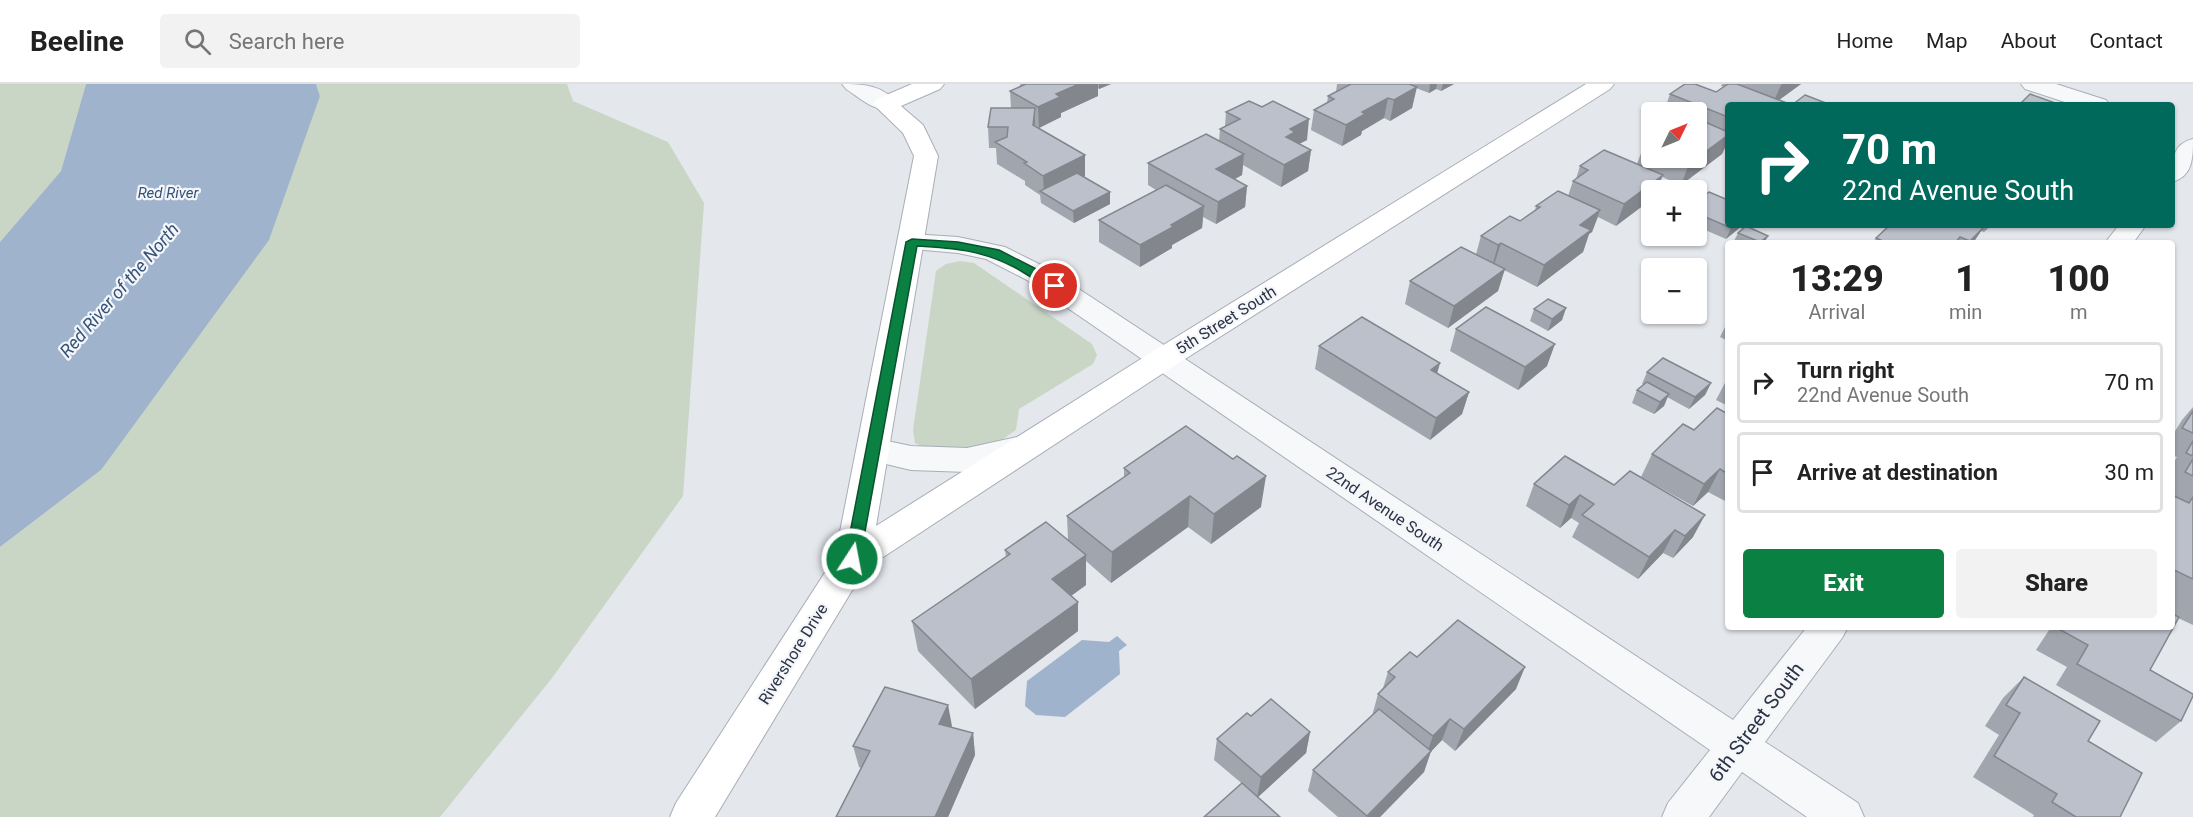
<!DOCTYPE html>
<html lang="en">
<head>
<meta charset="utf-8">
<style>
  body { margin:0; font-family:Roboto,sans-serif; background:#f2f2f2; color:#222; height:100vh; display:flex; flex-direction:column; font-size:22px; white-space:nowrap }
  * { box-sizing:border-box; margin:0 }
  p { font-size:20px; color:#767676 }
  .icon { flex:none; width:33px; height:33px; fill:none; stroke:currentColor; stroke-width:2; stroke-linecap:round; stroke-linejoin:round }
  .map { position:relative; flex:1; overflow:hidden }
  .details { position:absolute; left:1725px; top:156px; width:450px; height:390px; display:flex; flex-direction:column; background:#fff; border-radius:6px; box-shadow:0 2px 4px #0004 }
  .details>* { flex:none }
  .top-card { position:absolute; left:1725px; top:18px; width:450px; height:126px; border-radius:6px; box-shadow:0 2px 4px #0004; background:#00695c; color:#fff; overflow:hidden }
  .needle { width:39px; rotate:47deg }
  .buttons { position:absolute; left:1641px; top:18px; display:grid; gap:12px }
  .buttons a { display:grid; place-items:center; width:66px; height:66px; border-radius:6px; background:#fff; box-shadow:0 2px 4px #0004; font-size:30px }
  .pin { position:absolute; display:grid; place-items:center; width:51px; height:51px; color:#fff; margin:-26px; border:3px solid #fff; border-radius:50%; box-shadow:0 2px 6px #0007 }
  .me { position:absolute; width:66px; margin:-33px; rotate:11deg; stroke-linejoin:round; filter:drop-shadow(0 0 4px #0008) }
  .turn { display:flex; align-items:center; gap:21px; height:126px; padding:0 18px; font-size:27px }
  .turn .icon { width:78px; height:78px; stroke-width:2.5 }
  .turn b { display:block; font-size:42px; line-height:51px }
  .eta { display:flex; justify-content:space-evenly; align-items:center; height:102px; text-align:center }
  .eta b { font-size:36px; font-weight:800; line-height:42px }
  .action { display:flex; gap:12px; margin-top:auto; padding:12px 18px }
  .action a { flex:1; height:69px; border-radius:6px; background:#0b8043; color:#fff; font-size:24px; font-weight:800; line-height:69px; text-align:center }
  .action a+a { background:#f2f2f2; color:#222 }
  ul { padding:0; list-style:none }
  li { display:flex; align-items:center; gap:18px; height:81px; margin:0 12px 9px; padding:0 6px; border:3px solid #e0e0e0; border-radius:6px }
  li div { flex:1 }
  li b { display:block; font-size:22px }
  li em { font-style:normal }
  header { display:flex; align-items:center; gap:36px; box-sizing:border-box; height:84px; padding:0 30px; background:#fff; border-bottom:2px solid #e0e0e0 }
  header strong { font-size:28px }
  nav { display:flex; gap:33px; margin-inline-start:auto; font-size:21px }
  .search { width:420px; height:54px; background:#f2f2f2; display:flex; align-items:center; gap:15px; box-sizing:border-box; padding:0 21px; border-radius:6px; color:#767676; font-size:22px }
  .map>svg:first-child { display:block }
  .green { fill:#c9d6c5 }
  .water { fill:#9fb4cc }
  .lines { fill:none; stroke-linecap:round; stroke-linejoin:round }
  .street-casing { stroke:#a9aeb7; stroke-width:2 }
  .secondary-casing { stroke:#a9aeb7; stroke-width:2 }
  .street { fill:#f7f8fa; fill-rule:evenodd }
  .secondary { fill:#fff; fill-rule:evenodd }
  .wall { fill:#a1a5ae }
  .shaded-wall { fill:#83868d }
  .building { fill:#bbc0ca; stroke:#83868d; stroke-width:1.5 }
  .route { fill:#0b8043; stroke:#07532c; stroke-width:1.5 }
  .labels { text-anchor:middle; dominant-baseline:central; stroke-width:4.5; stroke-linejoin:round; paint-order:stroke }
  .far-water-label { font-size:15px; font-style:italic; fill:#34527a; stroke:#f4f6f9 }
  .street-label { font-size:16px; fill:#2b3445; stroke:#f4f6f9 }
  .water-label { font-size:18px; font-style:italic; fill:#34527a; stroke:#f4f6f9 }
  .near-street-label { font-size:20px; fill:#2b3445; stroke:#f4f6f9 }
</style>
</head>
<body>
<header>
<strong>Beeline</strong>
<div class="search"><svg class="icon" aria-label="search" viewBox="0 0 24 24"><circle cx="10" cy="10" r="6"/><path d="M15 15l6 6"/></svg>Search here</div>
<nav><a>Home</a><a>Map</a><a>About</a><a>Contact</a></nav>
</header>
<div class="map">
<svg width="2193" height="733" viewBox="0 0 2193 733">
  <rect width="100%" height="100%" fill="#e4e7ec"/>
  <!-- green -->
  <g class="green">
    <path d="M0,0h86l-25,87 -61,71z"/>
    <path d="M316,0h251l6,17 95,41 36,61 -21,293 -131,182 -112,139h-440v-270l101,-77 219,-374z"/>
    <path d="M960,177l14,2 118,81 5,11 -4,9 -74,45 -3,21c-8,5 -16,12 -25,16 -20,9 -57,8 -76,-3l-2,-13 23,-159 10,-7z"/>
  </g>
  <!-- water -->
  <g class="water">
    <path d="M86,0h230l4,12 -51,144 -168,230 -101,77v-305l61,-71z"/>
    <path d="M1117,552l10,9 -8,6 1,23 -55,43 -29,-2 -11,-9 2,-25 55,-41 27,2z"/>
  </g>
  <g class="lines">
    <!-- street casing -->
    <g class="street-casing">
      <g id="street">
        <path d="M842,0c21,0 42,1 55,20l-4,5c-18,4 -33,-11 -47,-20z"/>
        <path d="M2021,0h35l50,16 4,5h-36l-49,-16z"/>
        <path d="M2193,55c0,19 0,37 -21,43 0,-19 -1,-38 21,-43z"/>
        <path d="M2119,141h27l-13,18h-28z"/>
        <path d="M912,150l46,3 47,10 42,21 686,452 74,-93h41l-6,11 -77,104 93,61 6,14h-57l-65,-45 -33,45h-47l6,-14 42,-53 -683,-470 -41,-21 -28,-6 -56,-5 -4,-6 4,-6z"/>
        <path d="M1026,351l12,4 4,8 -4,8 -71,17 -56,-2 -50,-12 -4,-8 4,-8 12,-4 38,8 56,2z"/>
      </g>
    </g>
    <!-- secondary casing -->
    <g class="secondary-casing">
      <path id="secondary" d="M912,0h32l-4,5 -39,17 22,19 15,31 -62,370 276,-174 434,-268h28l-4,5 -436,277 -309,203 -150,248h-45l6,-14 159,-246 79,-401 -11,-23 -30,-29 4,-5z"/>
    </g>
    <!-- street -->
    <use href="#street" class="street"/>
    <!-- secondary -->
    <use href="#secondary" class="secondary"/>
  </g>
  <!-- wall -->
  <g class="wall">
    <path d="M1020,0h91l-12,5 -1,-1v8l-37,17v4l-22,11 -4,-3v2l50,49 -1,1 26,27 -36,19 -33,-20 -1,-8 -15,-10v-4l-28,-17 -1,-16h-7l-1,-21 23,-19 -1,-17 10,-4z"/>
    <path d="M1337,0h117l-13,7 -5,-2 -7,4 -13,-5 -4,20 -22,13 -6,-3 -22,13 -1,4 -19,11 -31,-16 3,-20 13,-7 1,-7 8,-4z"/>
    <path d="M1722,0h79l-22,16 13,5h39h-103v37l-6,12 -41,31 -19,-8 -46,49 -18,-9 -6,15 -3,2 -6,18 -46,35 -33,-17 -6,21 -50,37 -43,-24 5,-23 66,-27 5,-18 39,-15 15,-10 1,-5 32,-10 5,-15 3,-2 4,-13 57,-2 7,-19 2,-1 -5,-3 8,-20 3,-2v39h44v-46h-35l3,-1 6,-17 46,-2 8,-5 -3,-1z"/>
    <path d="M1226,28l81,28 -8,4 12,6 -3,21 -27,16 -38,-22 -1,10 -7,4 12,7 -2,21 -29,17 -13,-7 -1,11 -30,17v3l-32,19 -41,-25v-22l57,-30 -8,-5v-22l71,-22 1,-12 5,-3z"/>
    <path d="M1696,118l32,23h15l-17,14 -30,-13z"/>
    <path d="M1890,141h102l-8,7 -3,-1 -8,12h-100l3,-5z"/>
    <path d="M1738,149l30,3 -4,7h-31z"/>
    <path d="M1566,224l-4,12 -14,11 -18,-10 4,-12z"/>
    <path d="M1728,239v18l-8,-4 6,-12z"/>
    <path d="M1456,245l91,37 -29,24 -68,-39z"/>
    <path d="M1319,262l119,27 31,19 -7,22 -32,26 -115,-71z"/>
    <path d="M1647,288l64,11 -6,12 -16,14 -22,-12 -3,9 -10,8 -22,-11 5,-13 7,-5 -2,-1z"/>
    <path d="M1728,293v29l-12,-6z"/>
    <path d="M2193,323v218l-15,-7 -28,52 31,51 -25,21 -100,-57 11,-18 -31,-17 15,-23h121v-145l2,-3 -2,-1v-13l5,-8 -5,-2v-19l10,-16z"/>
    <path d="M1728,330v87l-1,1 -19,-10 -15,14 -52,-29 11,-23 42,-24z"/>
    <path d="M1565,372l128,81 -20,21 -10,-5 -25,26 -66,-42 7,-14 -8,-5 -11,10 -34,-22 8,-22z"/>
    <path d="M1124,384l137,39 -50,37 -23,-17 -77,56 -25,-22v24l-15,11 7,35 -103,78 -57,-58 -6,-30 94,-64 -1,-7 63,-10 -1,-24 57,-38z"/>
    <path d="M1417,573l99,32 -61,62 -13,-11 -11,11 -7,21 -44,45h-42l-30,-26 5,-21 59,-54 6,-22 5,-6 5,-16z"/>
    <path d="M2024,593l64,64 32,76h-87l1,-2 -61,-38 26,-42 -14,-9 18,-28z"/>
    <path d="M948,621l3,23 22,5 2,22 -27,62h-112l25,-49 -2,-1 -6,-21z"/>
    <path d="M1251,632l59,16 -4,21 -48,44 -44,-37 3,-21z"/>
  </g>
  <!-- shaded-wall -->
  <g class="shaded-wall">
    <path d="M1079,0h19v12l-37,17v4l-22,11 -1,-21 18,-13z"/>
    <path d="M1099,0h12l-12,5z"/>
    <path d="M1430,0h7l-1,5 -7,4z"/>
    <path d="M1443,0h11l-13,7z"/>
    <path d="M1782,0h19l-29,21 9,-20z"/>
    <path d="M1417,3l-5,21 -22,13 4,-21z"/>
    <path d="M1388,14l-4,20 -22,13 -1,4 -19,11 4,-21 16,-13z"/>
    <path d="M1035,24v21l-2,-4z"/>
    <path d="M1309,35l-2,21 -14,7 -7,-10 4,-8z"/>
    <path d="M1728,51v5l-6,14 -41,31 8,-21z"/>
    <path d="M1311,66l-3,21 -27,16 3,-22z"/>
    <path d="M1244,70l-2,21 -27,15 1,-21z"/>
    <path d="M1085,71v21l-38,19 -3,-2 -1,-17z"/>
    <path d="M1663,91l-6,15h-5v9l-36,27 8,-22z"/>
    <path d="M1247,102l-2,21 -29,17 2,-22z"/>
    <path d="M1110,108v12l-36,19 -1,-12z"/>
    <path d="M1204,122l-2,22 -30,17v3l-32,19v-22l31,-20z"/>
    <path d="M1600,126l-8,22 -3,2 -6,18 -46,35 7,-22 36,-40z"/>
    <path d="M1734,141h9l-17,14 5,-11z"/>
    <path d="M1983,144l-10,15h-4l1,-2z"/>
    <path d="M1768,152l-4,7h-5l1,-1z"/>
    <path d="M1501,159l-7,22 -2,2 6,-22z"/>
    <path d="M1505,185l-7,22 -50,37 6,-22z"/>
    <path d="M1566,224l-4,12 -14,11 4,-12z"/>
    <path d="M1555,260l-8,22 -29,24 7,-23z"/>
    <path d="M1440,279l-6,22 -3,-15z"/>
    <path d="M1711,299l-6,12 -16,14 6,-12z"/>
    <path d="M1469,308l-7,22 -32,26 6,-22z"/>
    <path d="M1669,310l-5,12 -10,8 6,-12z"/>
    <path d="M1720,385l-12,23 -15,14 11,-22z"/>
    <path d="M1266,392l-5,31 -50,37 3,-30z"/>
    <path d="M1580,411l-9,23 -11,10 9,-23z"/>
    <path d="M1190,412l-2,31 -77,56 1,-31z"/>
    <path d="M1705,431l-12,22 -20,21 12,-22z"/>
    <path d="M1675,446l-12,23 -25,26 11,-22z"/>
    <path d="M1086,471v30l-33,24 -1,-30z"/>
    <path d="M1078,518v29l-103,78 -4,-30z"/>
    <path d="M1525,583l-9,22 -61,62 9,-22z"/>
    <path d="M948,621l4,21 -9,20 -4,-22z"/>
    <path d="M1450,635l-8,21 -17,18 8,-22z"/>
    <path d="M1310,648l-4,21 -49,45 4,-21z"/>
    <path d="M973,649l2,22 -27,62h-13z"/>
    <path d="M1431,667l-7,21 -44,45h-13z"/>
  </g>
  <!-- building -->
  <g class="building">
    <path d="M1026,0h53l-23,10 4,3 -22,10 -28,-16z"/>
    <path d="M1351,0h58l8,3 -23,13 -6,-2 -26,14 3,2 -19,11 -32,-15 20,-11 -6,-3z"/>
    <path d="M1685,0h10l21,8 12,-8h9l55,21h-64v12l-58,-23z"/>
    <path d="M2030,10l31,11h-42z"/>
    <path d="M1805,11l26,10h-39z"/>
    <path d="M1249,17l13,6 11,-6 36,18 -19,10 5,3 -9,5 25,13 -27,15 -64,-36 20,-10 -14,-7z"/>
    <path d="M1670,23l13,5h-22z"/>
    <path d="M991,24h44l-2,17 52,30 -42,21 -19,-13 3,-1 -32,-20 12,-5 1,-10h-20z"/>
    <path d="M1696,34l32,14v3l-39,29 -15,-6h22z"/>
    <path d="M1206,50l38,20 -28,15 31,17 -29,16 -70,-39z"/>
    <path d="M1652,56v8l-8,-3z"/>
    <path d="M1604,66l59,25 -39,29 -51,-23 15,-11 -8,-4z"/>
    <path d="M1077,89l33,19 -37,19 -33,-20z"/>
    <path d="M1166,101l38,21 -33,19 2,2 -33,18 -41,-25z"/>
    <path d="M1558,107l42,19 -20,15 11,5 -47,35 -43,-22 -3,2 -17,-9 29,-20 10,5 20,-14 -4,-1z"/>
    <path d="M1709,108l19,8v25h6l-3,3 -35,-15v-11z"/>
    <path d="M1890,141h86l7,3 -13,13 -10,-4 -5,6h-68l-11,-5z"/>
    <path d="M1746,142l22,10 -8,6 -22,-9z"/>
    <path d="M1461,163l44,22 -51,37 -44,-25z"/>
    <path d="M1548,215l18,9 -14,11 -18,-10z"/>
    <path d="M1486,223l69,37 -30,23 -69,-38z"/>
    <path d="M1362,233l78,46 -9,7 38,22 -33,26 -117,-72z"/>
    <path d="M1663,274l48,25 -16,14 -48,-25z"/>
    <path d="M1647,298l22,12 -9,8 -23,-12z"/>
    <path d="M1717,324l11,6v60l-8,-5 -16,15 -52,-30 31,-30 11,6z"/>
    <path d="M2193,327v22l-11,-5z"/>
    <path d="M1186,342l47,33 4,-3 29,20 -52,38 -24,-18 -78,56 -45,-36 63,-43 -6,-5z"/>
    <path d="M2193,357v15l-7,-3z"/>
    <path d="M1565,372l49,29 16,-14 75,44 -20,21 -10,-6 -26,27 -67,-42 12,-11 -14,-9 -11,10 -35,-21z"/>
    <path d="M2193,375v17l-8,-4z"/>
    <path d="M2172,411l17,8 4,-6v82l-21,-10z"/>
    <path d="M1046,438l40,33 -34,24 26,23 -107,77 -59,-58 98,-67 -5,-4z"/>
    <path d="M2172,530l7,3 -29,53 43,24v2l-12,25 -104,-57 11,-19 -31,-17 1,-1h114z"/>
    <path d="M1458,536l67,47 -61,62 -14,-10 -17,17 -55,-42 17,-17 -7,-5 22,-20 7,5z"/>
    <path d="M2024,593l76,44 -12,20 54,32 -22,44h-44l-24,-15 5,-8 -63,-38 26,-43 -14,-8z"/>
    <path d="M885,603l63,18 -9,19 34,9 -38,84h-99l34,-66 -17,-5z"/>
    <path d="M1271,615l39,33 -49,45 -44,-38 30,-26 4,3z"/>
    <path d="M1379,625l52,42 -64,65 -54,-46z"/>
    <path d="M1242,699l38,34h-76z"/>
  </g>
  <!-- route -->
  <path class="route" d="M912,155l46,3 41,8 43,22 19,14 -1,3c-10,2 -36,-17 -46,-22 -33,-17 -61,-19 -97,-21l-57,313 -2,4h-11l-2,-4 61,-317z"/>
  <g class="labels">
    <!-- far-water labels -->
    <g class="far-water-label">
      <text x="168" y="109">Red River</text>
    </g>
    <!-- street labels -->
    <g class="street-label">
      <text transform="translate(1226 236) rotate(-32)">5th Street South</text>
      <text transform="translate(1385 425) rotate(34)">22nd Avenue South</text>
      <text transform="translate(793 570) rotate(-58)">Rivershore Drive</text>
    </g>
    <!-- water labels -->
    <g class="water-label">
      <text transform="translate(119 206) rotate(-49)">Red River of the North</text>
    </g>
    <!-- near-street labels -->
    <g class="near-street-label">
      <text transform="translate(1756 638) rotate(-53)">6th Street South</text>
    </g>
  </g>
</svg>
<div class="buttons">
<a><svg class="needle" viewBox="-14 -14 28 28"><path d="M0-13l5 13h-10z" fill="#e53935"/><path d="M0 13l5-13h-10z" fill="#767676"/></svg></a>
<a>+</a>
<a>−</a>
</div>
<div class="pin" style="left:1055px;top:202px;background:#d93025"><svg class="icon" aria-label="arrive" viewBox="0 0 24 24"><path d="M6 21V4h12l-3 4 3 4H6"/></svg></div>
<svg class="me" style="left:852px;top:475px" viewBox="-20 -20 40 40"><circle r="17" fill="#0b8043" stroke="#fff" stroke-width="3"/><path d="M0-11L8 9 0 5-8 9z" fill="#fff"/></svg>
<div class="top-card">
<div class="turn"><svg class="icon" aria-label="right" viewBox="0 0 24 24"><path d="M7 20v-9h11M14 6l5 5-5 5"/></svg><div><b>70 m</b>22nd Avenue South</div></div>
</div>
<section class="details">
<div class="eta">
<div><b>13:29</b><p>Arrival</p></div>
<div><b>1</b><p>min</p></div>
<div><b>100</b><p>m</p></div>
</div>
<ul>
<li><svg class="icon" aria-label="right" viewBox="0 0 24 24"><path d="M7 20v-9h11M14 6l5 5-5 5"/></svg><div><b>Turn right</b><p>22nd Avenue South</p></div><em>70 m</em></li>
<li><svg class="icon" aria-label="arrive" viewBox="0 0 24 24"><path d="M6 21V4h12l-3 4 3 4H6"/></svg><div><b>Arrive at destination</b></div><em>30 m</em></li>
</ul>
<div class="action"><a>Exit</a><a>Share</a></div>
</section>
</div>
</body>
</html>
